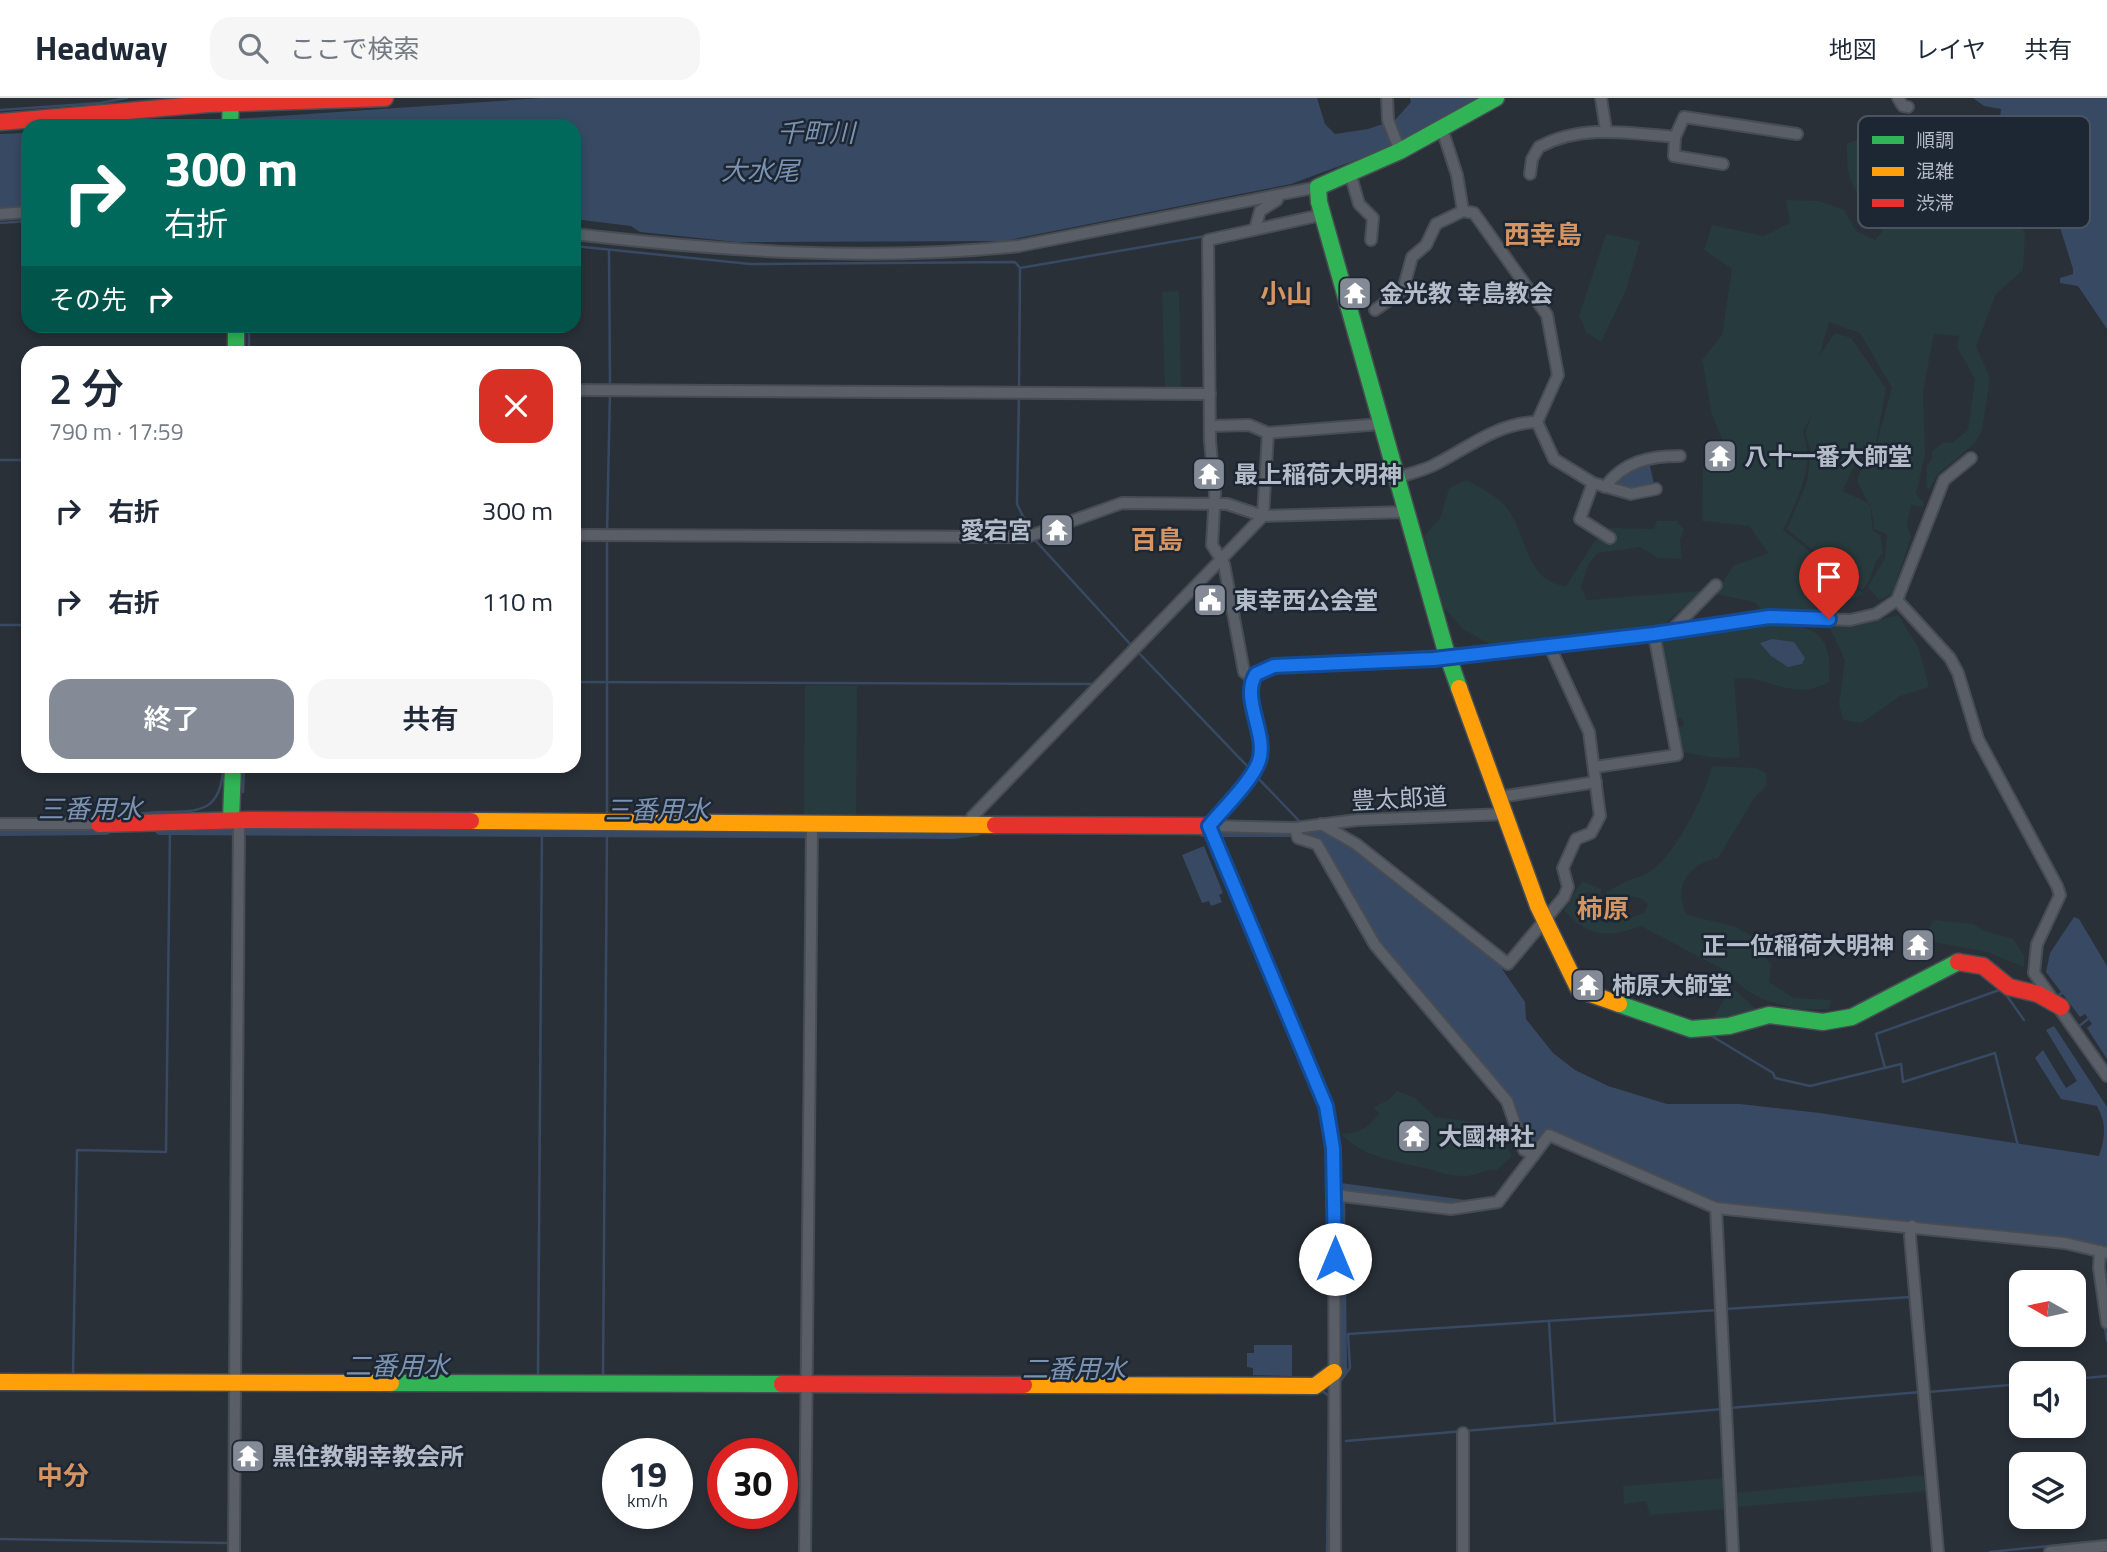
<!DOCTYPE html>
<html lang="ja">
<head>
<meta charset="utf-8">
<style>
  body { margin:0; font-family:"Titillium Web","Noto Sans JP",sans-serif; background:#f6f6f7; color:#1f2937; height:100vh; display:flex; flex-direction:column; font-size:26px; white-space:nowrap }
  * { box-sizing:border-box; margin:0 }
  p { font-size:23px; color:#747a83 }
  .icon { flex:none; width:38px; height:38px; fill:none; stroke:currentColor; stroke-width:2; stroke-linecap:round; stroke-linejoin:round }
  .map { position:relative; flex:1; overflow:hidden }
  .drawer { position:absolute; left:21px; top:248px; width:560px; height:427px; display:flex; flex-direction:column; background:#fff; border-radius:21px; box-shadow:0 4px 10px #0003 }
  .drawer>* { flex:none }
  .top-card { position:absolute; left:21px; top:21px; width:560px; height:214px; border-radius:21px; box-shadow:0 4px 10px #0003; background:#00695c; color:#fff; overflow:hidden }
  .needle { width:46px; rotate:279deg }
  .controls { position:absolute; left:2009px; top:1172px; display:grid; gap:14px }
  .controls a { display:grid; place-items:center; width:77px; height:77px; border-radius:14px; background:#fff; box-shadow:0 4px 10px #0003; font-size:35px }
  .speed { position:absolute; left:602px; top:1340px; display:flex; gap:14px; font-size:35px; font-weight:700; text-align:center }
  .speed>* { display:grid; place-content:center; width:91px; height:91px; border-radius:50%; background:#fff; box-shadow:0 4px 10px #0003; line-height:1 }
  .speed small { font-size:18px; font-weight:400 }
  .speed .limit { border:10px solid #d22; background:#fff; color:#111 }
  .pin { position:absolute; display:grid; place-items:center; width:60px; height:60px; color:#fff; margin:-72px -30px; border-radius:50% 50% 50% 0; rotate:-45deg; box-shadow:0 0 7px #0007 }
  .pin .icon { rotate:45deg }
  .me { position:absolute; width:77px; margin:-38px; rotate:0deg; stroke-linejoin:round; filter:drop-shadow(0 0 5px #0008) }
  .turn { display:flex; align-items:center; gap:24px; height:147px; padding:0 28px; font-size:32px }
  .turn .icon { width:91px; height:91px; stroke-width:2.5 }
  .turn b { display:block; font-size:49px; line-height:60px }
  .then { display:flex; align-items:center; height:66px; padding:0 28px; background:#0003; gap:14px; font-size:26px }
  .round { display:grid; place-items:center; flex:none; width:74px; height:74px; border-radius:21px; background:#f6f6f7 }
  .summary { display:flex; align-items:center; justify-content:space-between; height:119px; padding:0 28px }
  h1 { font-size:42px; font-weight:600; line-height:52px }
  .action { display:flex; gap:14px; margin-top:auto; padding:14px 28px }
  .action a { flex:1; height:80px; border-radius:21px; background:#848b96; color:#fff; font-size:28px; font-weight:600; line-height:80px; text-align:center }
  .action a+a { background:#f6f6f7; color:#1f2937 }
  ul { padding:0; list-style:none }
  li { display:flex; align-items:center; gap:21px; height:91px; padding:0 28px }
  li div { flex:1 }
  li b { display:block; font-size:26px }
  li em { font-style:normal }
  header { display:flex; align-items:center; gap:42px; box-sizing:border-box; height:98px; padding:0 35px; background:#fff; border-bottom:2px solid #e0e1e3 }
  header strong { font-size:33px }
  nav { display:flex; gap:38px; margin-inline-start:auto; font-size:24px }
  .search { width:490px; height:63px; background:#f6f6f7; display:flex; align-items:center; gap:18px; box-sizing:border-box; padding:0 24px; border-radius:21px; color:#747a83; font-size:26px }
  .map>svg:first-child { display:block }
  .green { fill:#273a3e; fill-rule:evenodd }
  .water { fill:#384963 }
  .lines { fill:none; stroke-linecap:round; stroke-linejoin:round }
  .stream { stroke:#384963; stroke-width:2.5 }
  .canal { stroke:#384963; stroke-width:10 }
  .street-casing { stroke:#484c53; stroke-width:14 }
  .fast-casing { stroke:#484c53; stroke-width:19 }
  .slow-casing { stroke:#484c53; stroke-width:19 }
  .jam-casing { stroke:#484c53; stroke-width:19 }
  .street { stroke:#5a5e66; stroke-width:10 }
  .fast { stroke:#30b455; stroke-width:16 }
  .slow { stroke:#ff9f0a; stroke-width:16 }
  .jam { stroke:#e5322d; stroke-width:16 }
  .route-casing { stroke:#114b97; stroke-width:18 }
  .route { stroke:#1a73e8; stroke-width:12 }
  .labels { text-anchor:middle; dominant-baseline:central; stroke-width:5; stroke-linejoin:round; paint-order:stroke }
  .poi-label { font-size:24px; font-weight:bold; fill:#b4bcc9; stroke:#1d2633; text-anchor:start }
  .street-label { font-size:24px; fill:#b4bcc9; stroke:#1d2633 }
  .water-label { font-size:26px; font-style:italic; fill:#7c92b1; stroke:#1d2633 }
  .neighbourhood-label { font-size:26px; font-weight:bold; fill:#d59563; stroke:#1d2633 }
  .key { fill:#1d2633; stroke:#4a5360; stroke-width:2 }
  .key-label { font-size:19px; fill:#b4bcc9 }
</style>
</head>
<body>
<header>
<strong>Headway</strong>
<div class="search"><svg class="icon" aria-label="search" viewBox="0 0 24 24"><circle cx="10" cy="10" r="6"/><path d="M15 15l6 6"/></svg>ここで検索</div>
<nav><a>地図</a><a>レイヤ</a><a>共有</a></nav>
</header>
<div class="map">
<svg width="2107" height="1454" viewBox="0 0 2107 1454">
  <rect width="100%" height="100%" fill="#2a3038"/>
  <!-- green -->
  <g class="green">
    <path d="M1923,22l39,12 14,18 2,23 14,26 17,11 16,23 -2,37 -27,24 -20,52 14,32 -8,52 -7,13 -37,31 -9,16 -3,-4 1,-21 6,-7 -2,-6 13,-10 8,1 16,-13 7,-51 -18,-32 2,-11 -25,-2 -11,57 2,64 -9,39 8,9 -2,4 -11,-2 -4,20 4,12 -19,57 -13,6 -11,-13 17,-29 2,-24 -13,-5c-2,-29 -7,-25 -17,-49l9,-22 5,-4 -14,5 -14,32 27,13 3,27 7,4 3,19c-12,8 -9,26 -21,36l-75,-61 20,-47 4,-31 -6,-18 8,-21 -10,20c12,36 -5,65 -20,98l81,64 -54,20 -47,-2 -8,-10 -40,-8 18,-28 35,-13 -19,-27 -47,-5 1,-54 26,-11 -17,-41 -10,-55 20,-25 10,-66 -28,-19 8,-25 52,11 26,-13 -4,-23 33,1 25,9 12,21 19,9 21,-25c-11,-11 -22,-11 -34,-19 -16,-12 -15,-34 -15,-52l44,-19zM1829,224l31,11 32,55 -18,65 12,-65 -35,-50 -16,-5 -16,23z"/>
    <path d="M1606,136l34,7 -14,49 -25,52 -15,-10 -7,-16z"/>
    <path d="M1179,193l2,100h-16l-3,-99z"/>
    <path d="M1466,382c11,6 24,12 33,20 30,24 21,81 67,86l30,-47 14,-11 44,1 3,-8h20l7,9 -4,10 2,19 -24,-1 -18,-11 -42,6 -9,10 -8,24 6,13 114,-9 -37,34 -175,19 -26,-15 -19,-21 -20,-72 17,-19 8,-29z"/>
    <path d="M1898,517l21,34 10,38 -29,9 -38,27 -19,-3 -4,-16 6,-44 -16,-34 31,-1z"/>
    <path d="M1759,527c46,-1 75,-1 70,57 -38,21 -63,-9 -95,-3l6,78c-28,3 -33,-2 -59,-5l-4,-24 7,-3 -2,-7h-7l-14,-74 2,-6z"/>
    <path d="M805,587l52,1 -1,132h-52z"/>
    <path d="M1712,668l44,2 10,5 1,12 -13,13 -36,60c-29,5 -46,30 -31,57l46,11 19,10 19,29 -2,17 25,16 37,2 -2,9h-33l-34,-10 -16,-9 -24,-21 -81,-43c-32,12 -54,12 -77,-16l18,-29 19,8v5l-14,-2 -6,9c13,33 38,20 63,12l4,-9c-11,-10 -19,-8 -32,-3l-10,-4 1,-5c15,-9 19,-11 35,-16 30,-11 63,-81 70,-110z"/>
    <path d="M1934,822l39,4 11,7 29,8 11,16v12l-37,-15 -58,-11 -3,-8z"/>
    <path d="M1736,893l21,19v3l-49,14 20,-35z"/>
    <path d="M1397,993l18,7 20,19 39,5 23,10 15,24 -15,14c-12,-2 -20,6 -31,6 -20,0 -24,-4 -42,-8 -30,-7 -61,-11 -83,-34 18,-1 26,-5 38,-20l-5,-7 15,-7z"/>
    <path d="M1926,1377l2,16 -192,16 -1,-14z"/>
    <path d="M1725,1380l1,31 -76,6 -4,-14 -22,3 -1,-18z"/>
  </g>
  <!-- water -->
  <g class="water">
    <path d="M542,0h775l8,26 10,10 33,-5 27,-9 16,-18 -1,-4h75l-78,43 -116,43 -287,57 -267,1 -97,-10 -9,-6 -57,-7v-93h-442z"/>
    <path d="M1973,0h134v231l-29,-43 -18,-3v-5l13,-4v-5l-42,-135 2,-10 -33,-5 1,-10 -17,-3z"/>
    <path d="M28,35v74l-28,1v-74z"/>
    <path d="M1649,364l5,22 -24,5 -18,-3 7,-10z"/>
    <path d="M1772,541l22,3 11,16 -3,6 -14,3 -17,-11 -11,-13z"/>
    <path d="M1316,729l38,20 150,119 -2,3 23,33 1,17 27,34 22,17 33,16 59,18h73l80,9 279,43c6,-20 8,-31 -2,-50l-36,-7 -26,-41 8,-8 23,38 11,-7 -31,-51 8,-4 53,81v141l-35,-9 -350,-36 -174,-72 -14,18 -7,-3 -19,-50 -128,-152 -62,-103 -16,-6 -2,-5z"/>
    <path d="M1204,748l19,47 -4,2 3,7 -11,4 -2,-5 -7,2 -20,-48z"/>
    <path d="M2074,819l5,2 28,47v93l-20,-31 5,-4 -7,-10 -5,3 -34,-45 4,-19z"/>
    <path d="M1254,1247h38v31l-39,-1v-7l-6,-1v-14h7z"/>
  </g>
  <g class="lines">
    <!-- stream -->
    <g class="stream">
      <path d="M0,12l100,-7 27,-5"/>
      <path d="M0,125l28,-2"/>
      <path d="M574,148l176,18 265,-2 5,6 -1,121"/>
      <path d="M609,152l1,136"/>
      <path d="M1020,170l186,-32"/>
      <path d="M249,256v-28"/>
      <path d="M1019,298l-2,108 14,29"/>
      <path d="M0,362h28"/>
      <path d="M607,434l3,-140"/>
      <path d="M1034,441l97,106"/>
      <path d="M0,527h28"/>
      <path d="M1136,552l114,119"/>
      <path d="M574,584l520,2"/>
      <path d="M1257,679l46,48"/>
      <path d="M243,694l1,-26"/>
      <path d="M607,714v-273"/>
      <path d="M109,718c17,-1 34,-3 50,-4 39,0 63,1 64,-46"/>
      <path d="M2057,899l6,-5"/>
      <path d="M2078,929l10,-8"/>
      <path d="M1710,937l63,38 2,5 35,8 91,-22 2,18 92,-29 23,93"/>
      <path d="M1885,970l-9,-34 126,-45 22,31"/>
      <path d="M1725,1211l186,-12"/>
      <path d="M1549,1224l6,101"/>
      <path d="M2105,1229l2,14"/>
      <path d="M538,1276l4,-544"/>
      <path d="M73,1278l4,-226 89,2 4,-322"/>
      <path d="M603,1281l4,-550"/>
      <path d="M2074,1281l33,-3"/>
      <path d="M1339,1285l11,-15 -2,-34 370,-24"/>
      <path d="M1321,1292l8,6 -2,156"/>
      <path d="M1928,1294l93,-8"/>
      <path d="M1729,1310l192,-16"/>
      <path d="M1346,1343l377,-32"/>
      <path d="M0,1441l227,4"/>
      <path d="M1990,1454l117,-12"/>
    </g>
    <!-- canal -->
    <g class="canal">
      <path d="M160,732l793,4 24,-3"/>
      <path d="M0,733l106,-1"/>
      <path d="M1203,734h92"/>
      <path d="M1339,1274l3,-3 -2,-181 125,17"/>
    </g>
    <!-- street casing -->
    <g class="street-casing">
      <g id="street">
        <path d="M1387,0l1,22 12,31"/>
        <path d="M1601,0l5,32"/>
        <path d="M1898,0l5,8 5,1"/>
        <path d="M1723,66l-49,-8 1,-19 9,-20 113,17"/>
        <path d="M1350,75l9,31 14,14 -2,22"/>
        <path d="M1530,76l2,-15 7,-12c42,-23 91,-14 136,-10"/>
        <path d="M0,116l28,-2"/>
        <path d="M1255,131l5,-18 17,-11"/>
        <path d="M574,136c148,17 297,28 445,12l299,-59"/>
        <path d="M1375,212l28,-20 9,-33 14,-12 10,-21 27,-13"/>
        <path d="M574,292l636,4"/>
        <path d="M1537,324l17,37 39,24 38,11 25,-5"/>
        <path d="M1210,328l39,-1 19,8"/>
        <path d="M1396,380c12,-4 25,-7 36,-12 35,-17 64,-43 105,-44l21,-47 -11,-60 -73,-102 -11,-2 -6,-36 -15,-46"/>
        <path d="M1593,385l-13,36 30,19"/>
        <path d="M1605,389c19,-26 45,-31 75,-31"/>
        <path d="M574,437l453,2 95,-34 105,1 36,12 5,-83 113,-9"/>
        <path d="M1897,502l53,58 8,15 20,66 79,147 3,9 -23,49 -3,29 73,103"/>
        <path d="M1670,534l46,-47"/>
        <path d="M1451,557l203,-21 115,-17 81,3 26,-6 21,-14 47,-120 27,-22"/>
        <path d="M1253,581l-9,-7 -20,-108 -12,-19 3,-52 -5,-52 -2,-201 113,-25"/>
        <path d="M1595,669l82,-12 -23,-121"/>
        <path d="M1500,699l96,-15"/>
        <path d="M0,726h99"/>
        <path d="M970,726l2,-7 291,-301 143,-4"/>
        <path d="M1321,726l35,20 152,120 56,-67 4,-10 -5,-19 13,-29 15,-6 9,-17 -11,-84 -40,-87"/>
        <path d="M1209,728l113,268 11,54 1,47 1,357"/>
        <path d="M1209,728c15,-19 42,-42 50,-65 10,-30 -31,-86 15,-96l174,-9"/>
        <path d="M1209,728l86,2 62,-8 148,-6"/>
        <path d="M1295,730l3,10 19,6 58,101 132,156 17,49 10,5"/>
        <path d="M1334,1097l117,14 47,-7 51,-67 167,73 349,35 42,10"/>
        <path d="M1716,1110l17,344"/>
        <path d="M1912,1128l-2,10 28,316"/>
        <path d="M2100,1153l-1,17 8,55"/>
        <path d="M235,1285l4,-563"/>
        <path d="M1463,1335v119"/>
        <path d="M234,1454l1,-167"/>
        <path d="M805,1454l7,-729"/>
        <path d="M2050,1454l57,-6"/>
      </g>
    </g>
    <!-- fast casing -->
    <g class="fast-casing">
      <g id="fast">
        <path d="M230,28l1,-28"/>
        <path d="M236,228v28"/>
        <path d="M1459,590l-14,-40 -126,-446 -1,-15 82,-36 96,-53"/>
        <path d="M231,722l2,-54"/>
        <path d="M1619,906l72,25 38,-3 40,-11 54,7 29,-5 106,-55"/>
        <path d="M391,1285l391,1"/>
      </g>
    </g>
    <!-- slow casing -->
    <g class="slow-casing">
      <g id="slow">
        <path d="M1459,590l79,218 41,84 40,14"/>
        <path d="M471,723l524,4"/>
        <path d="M0,1284l391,1"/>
        <path d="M1024,1287l291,1 19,-14"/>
      </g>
    </g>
    <!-- jam casing -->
    <g class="jam-casing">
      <g id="jam">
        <path d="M0,24l208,-18 177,-6"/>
        <path d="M99,726l150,-4 222,1"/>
        <path d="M995,727l214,1"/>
        <path d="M1958,864l25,4 26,21 29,7 23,13"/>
        <path d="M782,1286l242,1"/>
      </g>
    </g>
    <!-- street -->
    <use href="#street" class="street"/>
    <!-- fast -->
    <use href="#fast" class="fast"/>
    <!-- slow -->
    <use href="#slow" class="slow"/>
    <!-- jam -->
    <use href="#jam" class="jam"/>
  </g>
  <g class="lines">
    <!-- route casing -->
    <g class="route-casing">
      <path id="route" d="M1335,1161l-2,-111 -7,-42 -117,-280c14,-17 43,-45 50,-65 9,-27 -19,-63 -3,-87l18,-8 160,-7 220,-25 115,-17 60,2"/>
    </g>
    <!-- route -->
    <use href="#route" class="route"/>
  </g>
  <!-- icons -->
  <defs>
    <g id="temple-square" transform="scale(1.75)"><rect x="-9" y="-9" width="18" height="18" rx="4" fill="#848b96" stroke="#1d2633"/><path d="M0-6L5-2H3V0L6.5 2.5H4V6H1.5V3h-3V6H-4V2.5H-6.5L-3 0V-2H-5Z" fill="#fff"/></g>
    <g id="civic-square" transform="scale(1.75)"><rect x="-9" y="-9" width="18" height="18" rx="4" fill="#848b96" stroke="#1d2633"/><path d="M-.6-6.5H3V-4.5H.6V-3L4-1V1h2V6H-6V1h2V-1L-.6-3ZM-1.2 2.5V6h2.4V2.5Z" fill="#fff"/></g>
  </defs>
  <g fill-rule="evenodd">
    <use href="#temple-square" x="1355" y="195"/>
    <use href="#temple-square" x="1720" y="358"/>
    <use href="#temple-square" x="1209" y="376"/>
    <use href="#temple-square" x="1057" y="432"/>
    <use href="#civic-square" x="1210" y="502"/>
    <use href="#temple-square" x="1918" y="847"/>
    <use href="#temple-square" x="1588" y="887"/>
    <use href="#temple-square" x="1414" y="1038"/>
    <use href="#temple-square" x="248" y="1358"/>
  </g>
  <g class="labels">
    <!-- poi labels -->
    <g class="poi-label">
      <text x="1380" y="195">金光教 幸島教会</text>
      <text x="1744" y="358">八十一番大師堂</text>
      <text x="1234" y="376">最上稲荷大明神</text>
      <text x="1032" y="432" text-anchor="end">愛宕宮</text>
      <text x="1234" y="502">東幸西公会堂</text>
      <text x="1894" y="847" text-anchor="end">正一位稲荷大明神</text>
      <text x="1612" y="887">柿原大師堂</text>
      <text x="1438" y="1038">大國神社</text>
      <text x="272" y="1358">黒住教朝幸教会所</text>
    </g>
    <!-- street labels -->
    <g class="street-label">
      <text transform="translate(1399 700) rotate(-3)">豊太郎道</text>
    </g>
    <!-- water labels -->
    <g class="water-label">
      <text x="816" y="34">千町川</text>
      <text x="760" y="72">大水尾</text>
      <text x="90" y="710">三番用水</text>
      <text x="657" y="711">三番用水</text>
      <text x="397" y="1267">二番用水</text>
      <text x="1074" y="1270">二番用水</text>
    </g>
    <!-- neighbourhood labels -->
    <g class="neighbourhood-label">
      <text x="1543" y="136">西幸島</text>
      <text x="1286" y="195">小山</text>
      <text x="1157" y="441">百島</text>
      <text x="1603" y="810">柿原</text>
      <text x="63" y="1377">中分</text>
    </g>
  </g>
  <!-- legend -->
  <rect x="1858" y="18" width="232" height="112" rx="10" class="key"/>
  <rect x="1872" y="38" width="32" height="8" fill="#30b455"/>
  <rect x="1872" y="69" width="32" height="9" fill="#ff9f0a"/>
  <rect x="1872" y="101" width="32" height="8" fill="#e5322d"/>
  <g class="key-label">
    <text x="1916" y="49">順調</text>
    <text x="1916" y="80">混雑</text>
    <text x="1916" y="112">渋滞</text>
  </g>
</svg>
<div class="controls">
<a><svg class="needle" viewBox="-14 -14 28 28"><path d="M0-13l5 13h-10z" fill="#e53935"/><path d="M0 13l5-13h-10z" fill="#747a83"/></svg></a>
<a><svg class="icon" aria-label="sound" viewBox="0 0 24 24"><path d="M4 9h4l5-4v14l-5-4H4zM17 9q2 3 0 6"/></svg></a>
<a><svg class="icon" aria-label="layers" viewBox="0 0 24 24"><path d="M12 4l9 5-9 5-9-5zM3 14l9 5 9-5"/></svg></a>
</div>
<div class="speed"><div>19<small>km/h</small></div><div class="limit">30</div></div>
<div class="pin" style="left:1829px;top:521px;background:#d93025"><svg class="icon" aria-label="arrive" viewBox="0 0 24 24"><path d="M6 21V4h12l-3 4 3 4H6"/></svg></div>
<svg class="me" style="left:1335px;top:1161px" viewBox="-20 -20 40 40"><circle r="19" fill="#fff"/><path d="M0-13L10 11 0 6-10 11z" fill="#1a73e8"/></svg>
<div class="top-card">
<div class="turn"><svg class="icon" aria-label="right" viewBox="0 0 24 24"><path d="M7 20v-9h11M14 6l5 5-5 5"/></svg><div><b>300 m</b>右折</div></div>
<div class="then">その先<svg class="icon" aria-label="right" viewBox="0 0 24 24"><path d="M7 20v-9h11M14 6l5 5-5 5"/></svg></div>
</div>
<section class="drawer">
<div class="summary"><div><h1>2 分</h1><p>790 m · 17:59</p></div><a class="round" style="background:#d93025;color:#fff"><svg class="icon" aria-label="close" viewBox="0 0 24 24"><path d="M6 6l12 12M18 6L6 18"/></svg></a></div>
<ul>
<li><svg class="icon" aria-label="right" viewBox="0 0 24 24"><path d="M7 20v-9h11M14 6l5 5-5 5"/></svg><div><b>右折</b></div><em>300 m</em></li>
<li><svg class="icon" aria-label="right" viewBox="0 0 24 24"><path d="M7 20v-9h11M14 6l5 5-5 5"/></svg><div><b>右折</b></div><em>110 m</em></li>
</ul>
<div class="action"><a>終了</a><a>共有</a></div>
</section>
</div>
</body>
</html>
